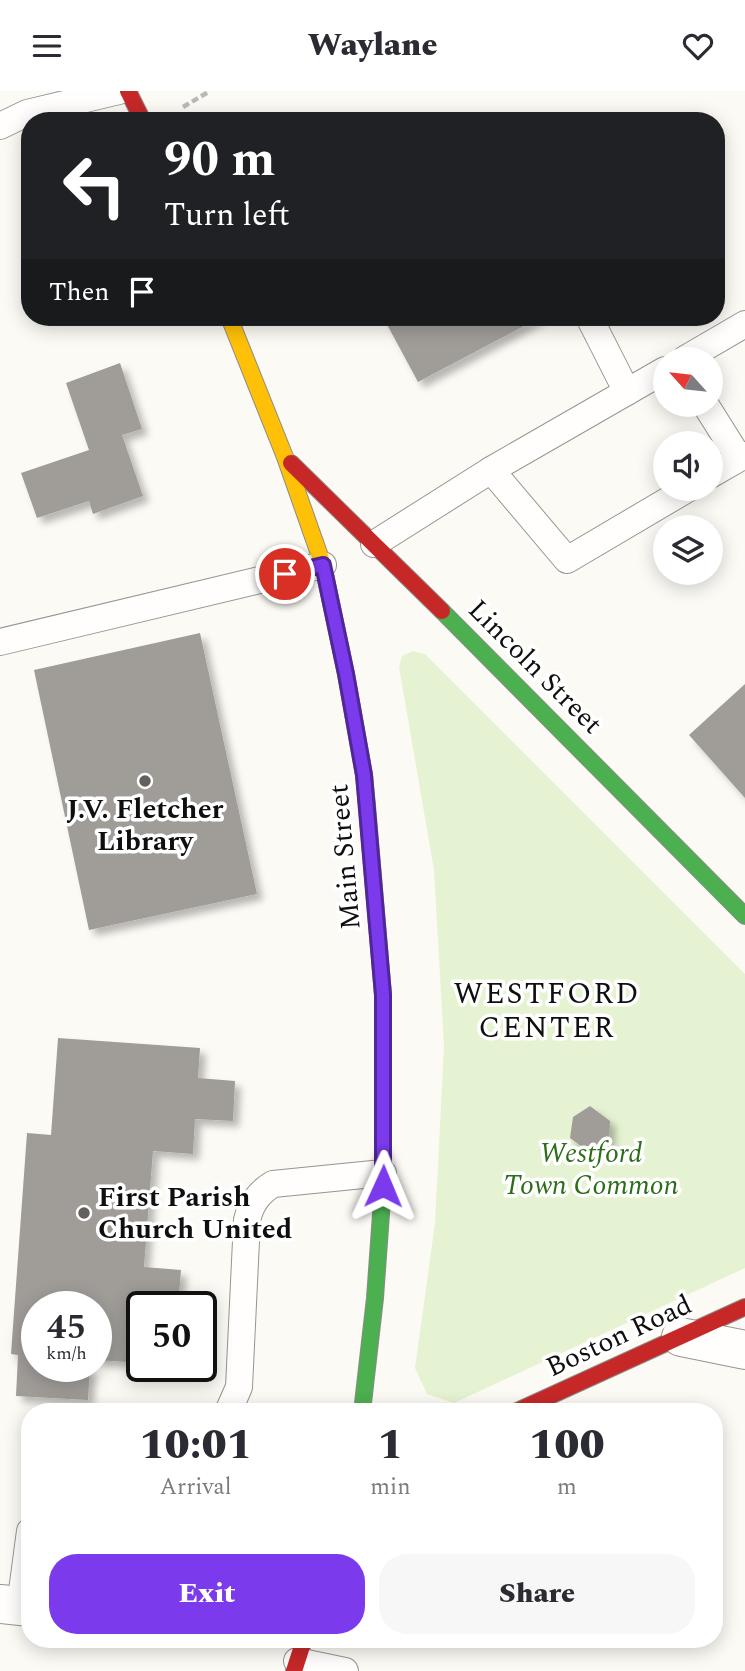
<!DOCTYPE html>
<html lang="en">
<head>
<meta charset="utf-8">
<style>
  body { margin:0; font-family:Spectral,serif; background:#f7f7f7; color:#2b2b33; height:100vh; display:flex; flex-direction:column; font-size:26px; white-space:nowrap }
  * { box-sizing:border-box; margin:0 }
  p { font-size:23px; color:#7c7c81 }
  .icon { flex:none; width:38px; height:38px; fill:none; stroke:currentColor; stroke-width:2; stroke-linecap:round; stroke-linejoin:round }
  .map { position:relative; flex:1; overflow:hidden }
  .sheet { position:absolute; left:21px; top:1312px; width:702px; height:245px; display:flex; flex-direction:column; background:#fff; border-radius:28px; box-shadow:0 4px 18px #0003 }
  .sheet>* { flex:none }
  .top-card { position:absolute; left:21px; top:21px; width:704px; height:214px; border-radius:28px; box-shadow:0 4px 18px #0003; background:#202124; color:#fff; overflow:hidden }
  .needle { width:46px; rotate:297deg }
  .tools { position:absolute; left:653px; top:256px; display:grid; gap:14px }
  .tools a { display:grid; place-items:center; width:70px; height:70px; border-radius:50%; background:#fff; box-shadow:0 4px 18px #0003; font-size:35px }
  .speed { position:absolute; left:21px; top:1200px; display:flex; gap:14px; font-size:35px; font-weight:700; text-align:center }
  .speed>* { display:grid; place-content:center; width:91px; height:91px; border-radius:50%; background:#fff; box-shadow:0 4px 18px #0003; line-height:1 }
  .speed small { font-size:18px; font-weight:400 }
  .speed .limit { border:4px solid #111; border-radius:10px; background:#fff; color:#111 }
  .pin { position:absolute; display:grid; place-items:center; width:60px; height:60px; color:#fff; margin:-30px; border:4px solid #fff; border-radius:50%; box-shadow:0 2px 7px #0007 }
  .me { position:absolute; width:77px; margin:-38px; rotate:1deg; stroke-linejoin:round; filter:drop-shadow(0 0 5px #0008) }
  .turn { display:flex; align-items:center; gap:24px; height:147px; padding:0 28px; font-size:32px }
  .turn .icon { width:91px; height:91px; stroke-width:2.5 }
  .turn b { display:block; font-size:49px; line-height:60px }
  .then { display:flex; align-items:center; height:66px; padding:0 28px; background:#0003; gap:14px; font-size:26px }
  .eta { display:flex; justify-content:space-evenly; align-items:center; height:119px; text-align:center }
  .eta b { font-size:42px; font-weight:800; line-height:49px }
  .button { display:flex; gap:14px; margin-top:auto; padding:14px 28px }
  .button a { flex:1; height:80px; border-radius:28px; background:#7c3aed; color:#fff; font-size:28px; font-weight:800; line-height:80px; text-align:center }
  .button a+a { background:#f7f7f7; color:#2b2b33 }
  header { display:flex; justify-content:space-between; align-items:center; height:91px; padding:0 28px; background:#fff; font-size:32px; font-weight:800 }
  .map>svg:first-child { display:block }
  .green { fill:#e6f3d2 }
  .building { fill:#a09d99; filter:url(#shadow) }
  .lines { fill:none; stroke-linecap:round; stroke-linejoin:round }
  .lane-casing { stroke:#969592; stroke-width:28 }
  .street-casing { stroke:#969592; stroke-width:40 }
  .fast-casing { stroke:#8c8b89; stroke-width:18 }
  .slow-casing { stroke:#8c8b89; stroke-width:18 }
  .jam-casing { stroke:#8c8b89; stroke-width:18 }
  .path { stroke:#b9b9b8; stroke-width:4.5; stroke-dasharray:7 3.5; stroke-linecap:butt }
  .lane { stroke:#fffefd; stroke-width:26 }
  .street { stroke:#fffefd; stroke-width:38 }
  .fast { stroke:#4caf50; stroke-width:16 }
  .slow { stroke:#ffc107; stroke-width:16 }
  .jam { stroke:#c62828; stroke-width:16 }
  .route-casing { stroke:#51269a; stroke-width:18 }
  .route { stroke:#7c3aed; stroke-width:12 }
  .poi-dot { fill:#62615f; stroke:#fff; stroke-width:2.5 }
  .labels { text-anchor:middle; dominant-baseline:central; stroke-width:7; stroke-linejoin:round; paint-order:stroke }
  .street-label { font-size:28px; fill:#0f0f0f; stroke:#fff }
  .poi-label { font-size:28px; font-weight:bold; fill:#0f0f0f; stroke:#fff }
  .park-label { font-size:28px; font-style:italic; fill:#2c6d19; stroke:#fff }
  .neighbourhood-label { font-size:30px; letter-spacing:2px; fill:#0f0f0f; stroke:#fff }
</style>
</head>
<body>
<header><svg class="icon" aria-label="menu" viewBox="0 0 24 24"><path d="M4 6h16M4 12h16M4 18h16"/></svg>Waylane<svg class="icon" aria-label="heart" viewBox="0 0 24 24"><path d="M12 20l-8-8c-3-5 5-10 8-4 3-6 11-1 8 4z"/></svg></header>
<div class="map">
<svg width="745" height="1580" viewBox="0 0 745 1580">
  <defs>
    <filter id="shadow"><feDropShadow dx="6" dy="6" stdDeviation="3.5" flood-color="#0004"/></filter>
  </defs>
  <rect width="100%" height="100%" fill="#fcfaf4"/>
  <!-- green -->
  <path class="green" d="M413,560l12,3 320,320v294l-291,135 -27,-9 -12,-26 20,-145 9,-177 -10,-176 -35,-203 3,-11z"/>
  <!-- building -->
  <g class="building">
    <path d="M383,226h158l-123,65z"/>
    <path d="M120,272l22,66 -20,6 21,61 -50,18 -4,-13 -52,17 -16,-45 68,-23 -23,-67z"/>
    <path d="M200,542l57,261 -168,36 -55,-260z"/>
    <path d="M745,593v114l-56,-63z"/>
    <path d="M58,947l142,10 -2,30 37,3 -2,40 -38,-2 -2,35 -40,-3 -9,116 37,3 -3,37h-36v56l-46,-3v-53h-59v60h53l-2,33 -72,-4 2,-41 -7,-1 16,-221 24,2z"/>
    <path d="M590,1015l20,15 -1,22 -20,9 -19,-14 3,-21z"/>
  </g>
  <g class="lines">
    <!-- lane casing -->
    <g class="lane-casing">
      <g id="lane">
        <path d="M0,35l27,-13 92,-22"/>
        <path d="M589,226l38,75"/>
        <path d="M685,268l60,-35"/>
        <path d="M705,313l34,54"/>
        <path d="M491,379l174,-100"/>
        <path d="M710,384l35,-20"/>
        <path d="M374,453l117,-74 76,90 122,-72"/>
        <path d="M0,551l323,-77"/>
        <path d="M228,1321l11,-25 8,-167c4,-16 11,-27 26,-36l110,-11"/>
        <path d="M20,1515l10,-75"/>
        <path d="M297,1570l48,10"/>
      </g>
    </g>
    <!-- street casing -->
    <g class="street-casing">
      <g id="street">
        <path d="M681,1246l64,13"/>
        <path d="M0,1513l30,3"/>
      </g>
    </g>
    <!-- fast casing -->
    <g class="fast-casing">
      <g id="fast">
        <path d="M442,520l303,305"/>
        <path d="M362,1321l13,-114 8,-112v-191l-16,-189"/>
      </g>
    </g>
    <!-- slow casing -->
    <g class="slow-casing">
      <path id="slow" d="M229,226l56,140 38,108 23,109 18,101 3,31"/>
    </g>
    <!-- jam casing -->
    <g class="jam-casing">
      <g id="jam">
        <path d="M128,0l15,30"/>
        <path d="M291,372l151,148"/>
        <path d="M515,1321l230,-105"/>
        <path d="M294,1580l10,-31"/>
      </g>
    </g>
    <!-- path -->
    <path class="path" d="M183,16l27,-16"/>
    <!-- lane -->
    <use href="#lane" class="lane"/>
    <!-- street -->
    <use href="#street" class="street"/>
    <!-- fast -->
    <use href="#fast" class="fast"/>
    <!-- slow -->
    <use href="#slow" class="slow"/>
    <!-- jam -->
    <use href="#jam" class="jam"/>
  </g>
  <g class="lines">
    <!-- route casing -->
    <g class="route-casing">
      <path id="route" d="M285,483l38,-9 23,109 18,101 19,220v191"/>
    </g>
    <!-- route -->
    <use href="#route" class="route"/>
  </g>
  <!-- markers -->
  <g class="poi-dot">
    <circle cx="145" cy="690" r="7"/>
    <circle cx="84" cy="1122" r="7"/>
  </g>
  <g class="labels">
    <!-- street labels -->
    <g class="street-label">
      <text transform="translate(535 576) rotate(45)">Lincoln Street</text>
      <text transform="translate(345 766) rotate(-95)">Main Street</text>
      <text transform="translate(619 1245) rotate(-25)">Boston Road</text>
    </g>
    <!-- poi labels -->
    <g class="poi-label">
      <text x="145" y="718">J.V. Fletcher<tspan x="145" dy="32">Library</tspan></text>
      <text x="98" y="1106" text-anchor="start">First Parish<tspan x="98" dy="32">Church United</tspan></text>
    </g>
    <!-- park labels -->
    <g class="park-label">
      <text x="591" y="1062">Westford<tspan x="591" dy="32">Town Common</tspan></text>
    </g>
    <!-- neighbourhood labels -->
    <g class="neighbourhood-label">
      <text x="547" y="903">WESTFORD<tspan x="547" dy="34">CENTER</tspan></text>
    </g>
  </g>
</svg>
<div class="tools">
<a><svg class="needle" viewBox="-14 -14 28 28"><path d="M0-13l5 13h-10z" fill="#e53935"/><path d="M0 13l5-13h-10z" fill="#7c7c81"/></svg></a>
<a><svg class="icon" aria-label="sound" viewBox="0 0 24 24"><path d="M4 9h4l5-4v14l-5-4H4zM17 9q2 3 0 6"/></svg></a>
<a><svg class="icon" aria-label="layers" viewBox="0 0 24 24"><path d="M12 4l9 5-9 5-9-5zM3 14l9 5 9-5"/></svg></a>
</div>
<div class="speed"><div>45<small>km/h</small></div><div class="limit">50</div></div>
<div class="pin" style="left:285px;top:483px;background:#d93025"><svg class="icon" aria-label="arrive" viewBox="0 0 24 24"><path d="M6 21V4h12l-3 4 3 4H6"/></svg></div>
<svg class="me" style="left:383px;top:1095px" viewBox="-20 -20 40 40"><path d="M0-17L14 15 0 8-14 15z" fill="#7c3aed" stroke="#fff" stroke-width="4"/></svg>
<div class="top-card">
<div class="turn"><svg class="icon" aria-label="left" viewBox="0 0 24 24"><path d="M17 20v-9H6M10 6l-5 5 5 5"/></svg><div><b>90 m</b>Turn left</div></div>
<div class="then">Then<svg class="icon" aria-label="arrive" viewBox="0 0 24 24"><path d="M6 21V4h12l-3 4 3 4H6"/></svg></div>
</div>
<section class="sheet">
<div class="eta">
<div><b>10:01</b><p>Arrival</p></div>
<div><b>1</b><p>min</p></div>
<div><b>100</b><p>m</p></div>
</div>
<div class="button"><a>Exit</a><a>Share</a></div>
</section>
</div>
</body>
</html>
